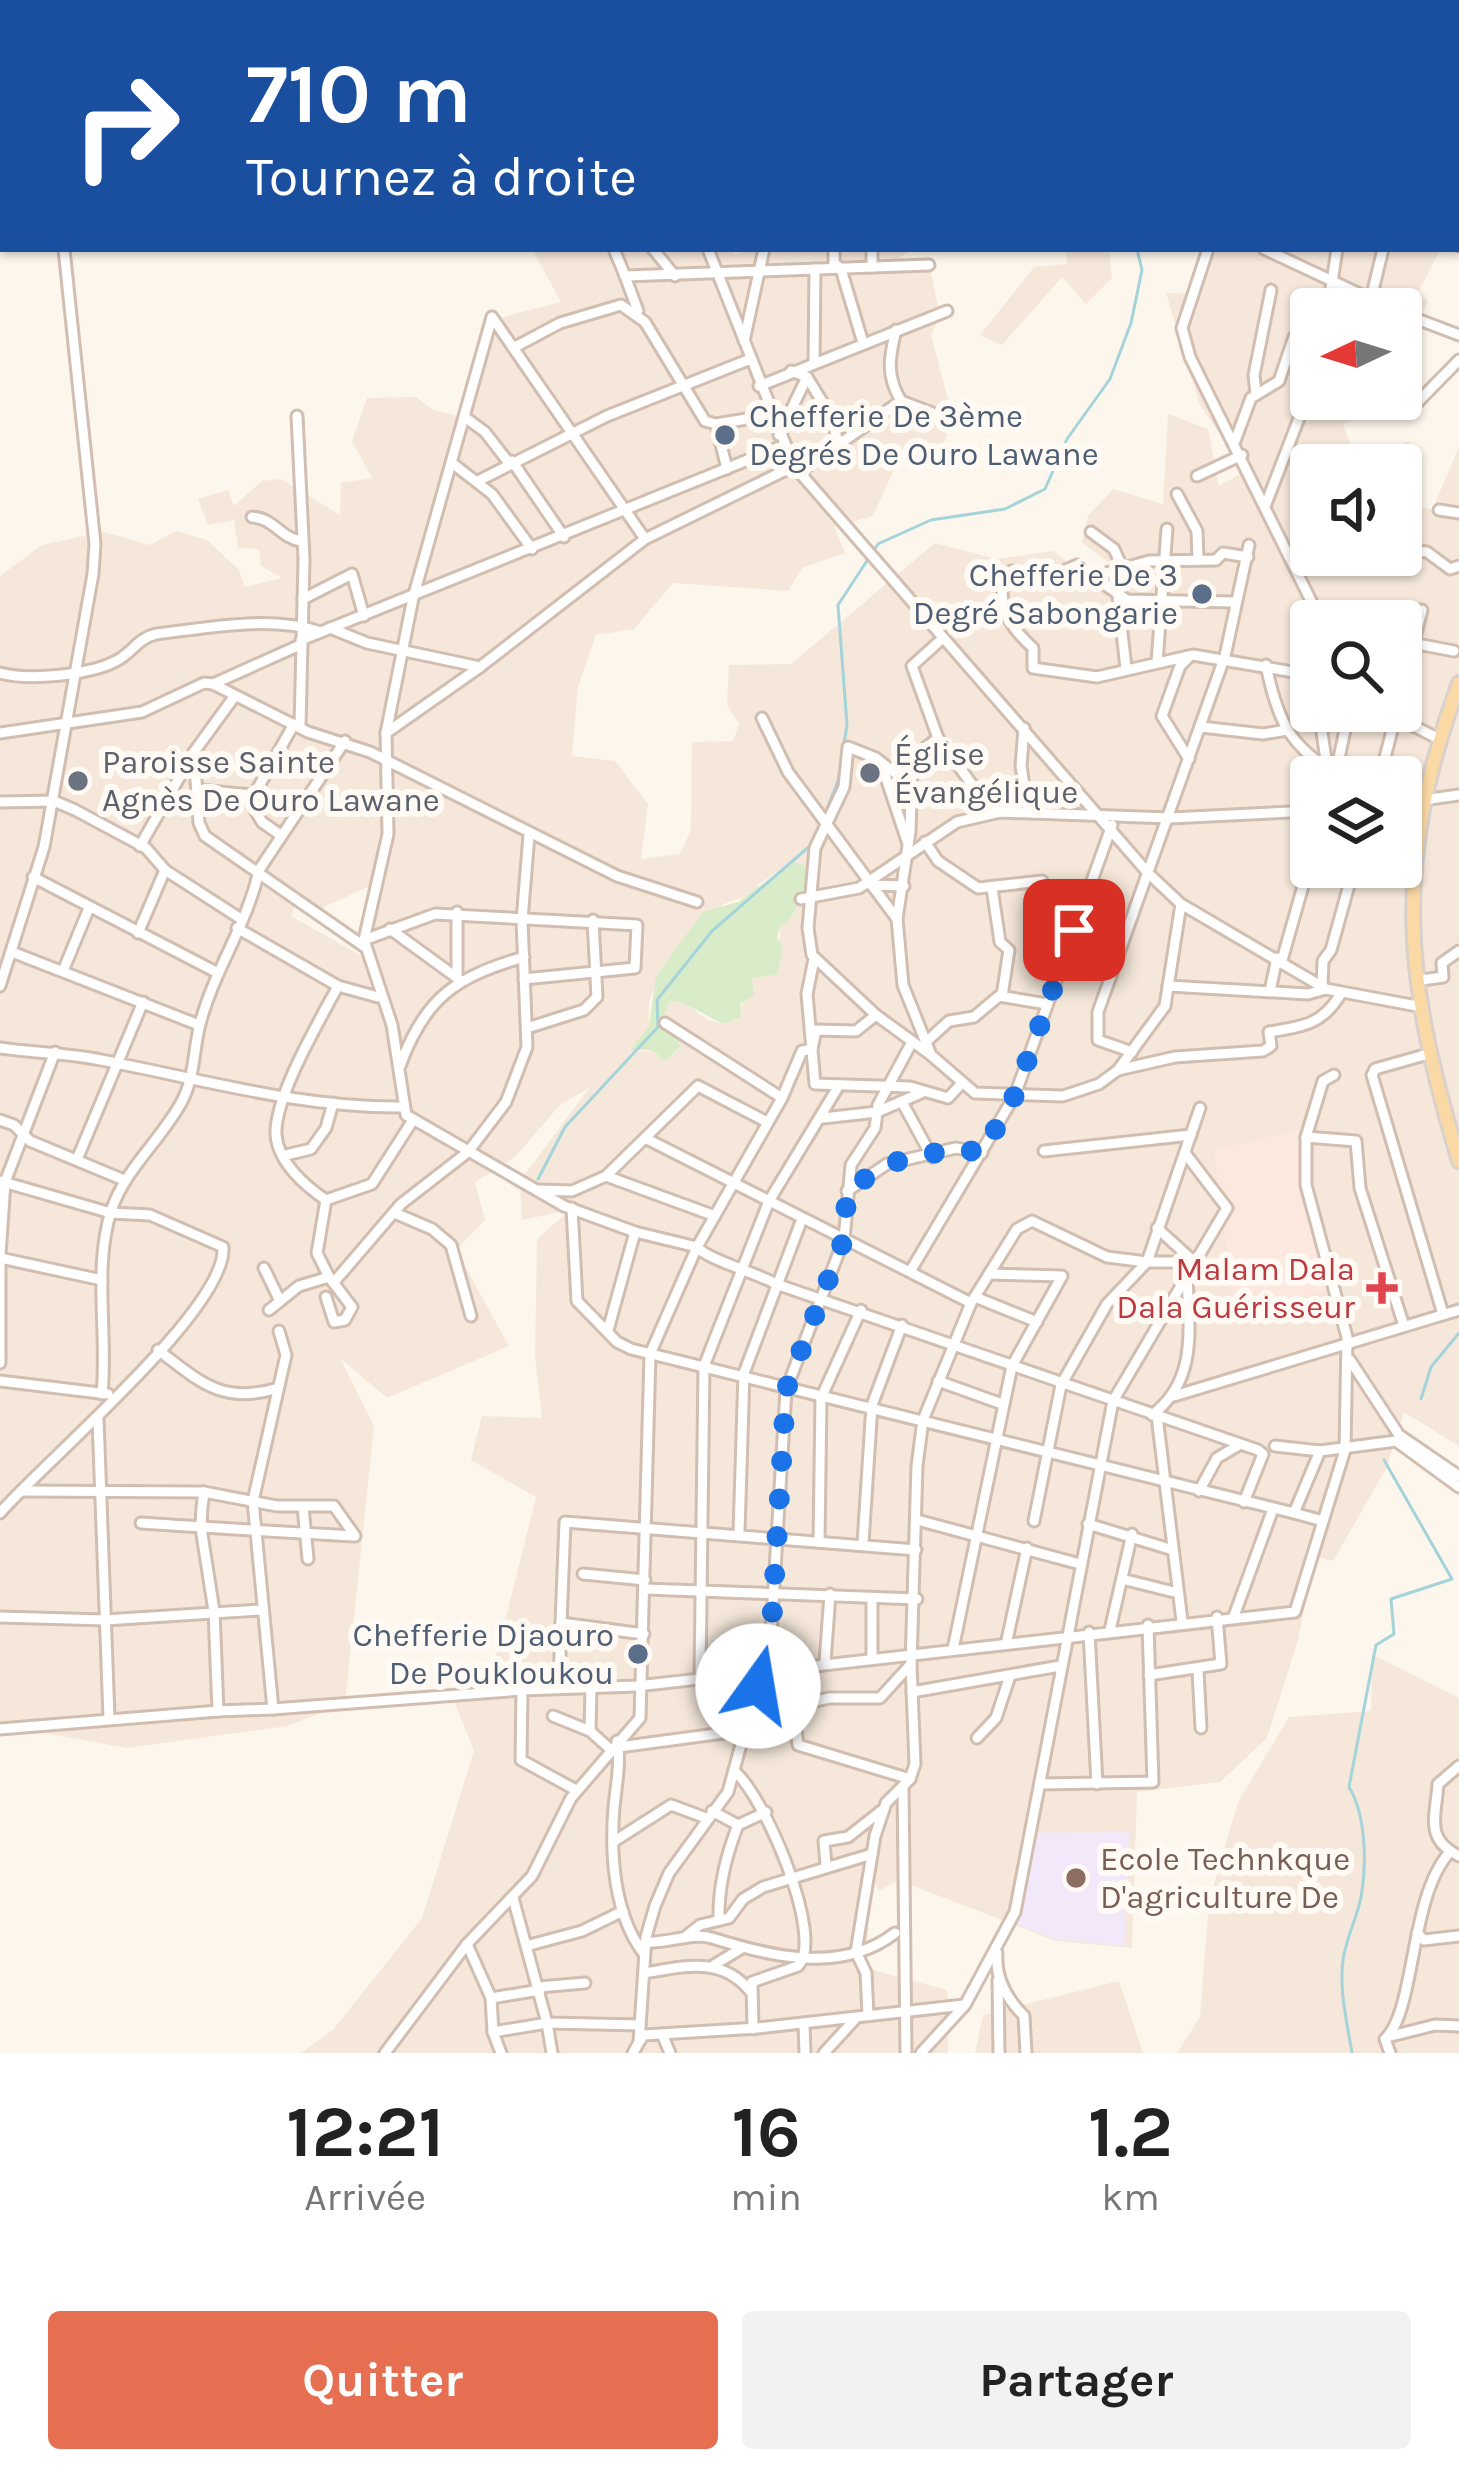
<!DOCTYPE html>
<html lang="fr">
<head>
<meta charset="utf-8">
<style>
  body { margin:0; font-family:Karla,sans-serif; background:#f2f2f2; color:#222; height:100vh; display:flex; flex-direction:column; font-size:45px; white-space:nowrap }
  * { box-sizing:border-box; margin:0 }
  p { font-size:39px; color:#767676 }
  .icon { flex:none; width:66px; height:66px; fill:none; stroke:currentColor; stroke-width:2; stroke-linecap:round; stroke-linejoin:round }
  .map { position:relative; height:2053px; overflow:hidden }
  .side { display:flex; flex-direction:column; background:#fff; flex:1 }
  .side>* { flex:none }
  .top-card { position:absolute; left:0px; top:0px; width:1461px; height:252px; box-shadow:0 3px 9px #0004; background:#1a4fa0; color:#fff; overflow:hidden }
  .needle { width:78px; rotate:266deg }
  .controls { position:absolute; left:1290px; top:288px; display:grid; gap:24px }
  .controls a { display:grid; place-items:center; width:132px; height:132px; border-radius:12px; background:#fff; box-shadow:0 3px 9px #0004; font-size:60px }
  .pin { position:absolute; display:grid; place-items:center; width:102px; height:102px; color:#fff; margin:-51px; border-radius:24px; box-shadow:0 6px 18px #0006 }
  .me { position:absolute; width:132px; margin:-66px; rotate:13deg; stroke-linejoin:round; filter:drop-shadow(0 0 9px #0008) }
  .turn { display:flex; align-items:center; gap:42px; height:252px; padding:0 48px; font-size:54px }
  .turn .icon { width:156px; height:156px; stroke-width:2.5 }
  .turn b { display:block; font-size:84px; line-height:102px }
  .eta { display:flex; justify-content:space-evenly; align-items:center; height:204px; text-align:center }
  .eta b { font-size:72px; font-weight:700; line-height:84px }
  .cta { display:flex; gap:24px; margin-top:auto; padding:24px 48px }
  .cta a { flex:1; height:138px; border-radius:12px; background:#e76f51; color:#fff; font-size:48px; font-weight:700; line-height:138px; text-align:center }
  .cta a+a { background:#f2f2f2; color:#222 }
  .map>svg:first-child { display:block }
  .residential { fill:#f5e8da; fill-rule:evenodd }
  .commercial { fill:#fde8e0 }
  .education { fill:#f3e8fa }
  .green { fill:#d8ecc9 }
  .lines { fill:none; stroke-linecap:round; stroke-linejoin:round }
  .stream { stroke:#a5d3da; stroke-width:3 }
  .minor-casing { stroke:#d1beb0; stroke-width:15 }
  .major-casing { stroke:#dad1cd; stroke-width:18 }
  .minor { stroke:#fff; stroke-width:9 }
  .major { stroke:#fbd9a5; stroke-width:12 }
  .route { stroke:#1a73e8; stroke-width:21; stroke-dasharray:0 37.8 }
  .service-dot { fill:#5c6f8a; stroke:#fffaf3; stroke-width:4.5 }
  .worship-dot { fill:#6b7280; stroke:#fffaf3; stroke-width:4.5 }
  .health-dot { fill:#e0444e; stroke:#fffaf3; stroke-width:4.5 }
  .education-dot { fill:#8d6e63; stroke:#fffaf3; stroke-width:4.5 }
  .labels { text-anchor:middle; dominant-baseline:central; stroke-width:12; stroke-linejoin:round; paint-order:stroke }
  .service-label { font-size:33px; fill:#4e5e75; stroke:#fffaf3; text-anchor:end }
  .worship-label { font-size:33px; fill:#5b616d; stroke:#fffaf3; text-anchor:start }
  .health-label { font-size:33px; fill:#be3a42; stroke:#fffaf3; text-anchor:end }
  .education-label { font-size:33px; fill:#785e54; stroke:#fffaf3; text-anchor:start }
</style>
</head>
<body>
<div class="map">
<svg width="1459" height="2053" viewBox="0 0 1459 2053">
  <rect width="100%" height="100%" fill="#fdf6ec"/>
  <!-- residential -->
  <g class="residential">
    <path d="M532,249h200l3,6 19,-6h158l-19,14 37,4 10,50 -9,18 22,83 -11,31 -38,-2 -31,69 -39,11 11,26 -43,15 -14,23 -115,-8 -39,46 -38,6 -18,51 -6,70 43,5 33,43 -7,55 39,-5 11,-24 1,-88 41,-1 6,-17 -12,-19 2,-40 62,-1 144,-121 62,16 56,-8 60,45 27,-16 3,-10 -21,2 -40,-29 6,-27 25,-27 50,15 5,-90 40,15 11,57 26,-15 -45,-66 -34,-112 23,1 18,-45h233l-21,42 9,11 -15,25 -12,64v-82h-90v90h61l-2,12 -27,14 9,23 -24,17h-17v90h90v-90h-15l-3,-14 27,-10 1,63 21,6 27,-63v999l-55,-34 -18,57 -53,92 -18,-5 -17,84 -31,98 -47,44 -83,10 -5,156 -76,-7 -158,-61 -19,11 -8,-19 -5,96 81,22 1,63h-647l32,-23 89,-112 52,-167 -23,-58 42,-24 43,-172 -65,-37 11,-44 60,2 -7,-61 2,-118 33,-29 -48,10 -2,-39 70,-94 -30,18 -45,52 -40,25 10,38 -29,30 53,96 -122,52 -47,-40 34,68 -29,277 -57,23 -161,22 -127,-23v-1149l42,-31 61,-13 47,13 26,-14 31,9 32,30 6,17 37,-9 -21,-12 -2,-17 -21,-1 -4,-28 -26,5 -10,-26 30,-9 6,16 28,-25 19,-2 59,36 1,-32 31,-5 -20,-37 15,-43 49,-1 17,13 32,8 27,-98 69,-18zM1311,621h90v90h-90zM1311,777h90v90h-90zM793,862l18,19 -20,37 -10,6 -5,51 -24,3 -15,41 -12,5 -18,-4 -23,-18 -16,-1 -5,19 18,26 -15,15 -14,-11 -18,2 15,-26v-22l12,-36 63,-64 29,-10 6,-10zM370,886l-9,52 4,20 -74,-42 6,-16 18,11z"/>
    <path d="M1066,249h43l3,29 -26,26 -24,-27 -60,68 -22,-10 54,-68 33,-3z"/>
    <path d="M1372,1654l87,44v355h-282l23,-36 9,-116 29,-99 51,-85 82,-6z"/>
    <path d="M1119,1981l24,72h-168l8,-38z"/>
  </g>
  <!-- commercial -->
  <path class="commercial" d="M1299,1130l4,71 23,91 -92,17 -20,-159z"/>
  <!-- education -->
  <path class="education" d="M1129,1832l-4,114 -69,-7 -40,-15 17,-91z"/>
  <!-- green -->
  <path class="green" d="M793,862l10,3 8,15 -20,38 -10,7 -4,12 6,11 -6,27 -25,3 2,18 -13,7 -1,14 -15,7c-18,-6 -37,-23 -56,-23l-6,19 18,26 -15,15 -14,-11h-21l18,-24 7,-50 47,-64 35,-10z"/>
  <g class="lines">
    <!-- stream -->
    <g class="stream">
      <path d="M1208,3l2,-3"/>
      <path d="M825,814l13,-33 9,-56 -9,-120 40,-61 53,-24 74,-11 40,-20 22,-50 43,-60 21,-56 11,-53 -5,-21"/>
      <path d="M538,1179l27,-52 93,-100 -1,-27 55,-69 99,-86"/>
      <path d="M1421,1399l10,-32 28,-34"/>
      <path d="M1352,2053c-5,-31 -13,-62 -9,-93 3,-22 14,-42 18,-63 6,-33 5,-82 -12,-110l27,-142 18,-11 -3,-35 61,-20 -68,-119"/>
    </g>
    <!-- minor casing -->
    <g class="minor-casing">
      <g id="minor">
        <path d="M548,0l2,3"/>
        <path d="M617,3l1,-3"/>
        <path d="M1458,41h1"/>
        <path d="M1458,61l1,-2"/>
        <path d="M0,126l3,4"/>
        <path d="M1458,136l1,-1"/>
        <path d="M1458,211l1,-1"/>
        <path d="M1458,245l1,1"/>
        <path d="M614,249l11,27 304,-11"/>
        <path d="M653,249l22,27"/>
        <path d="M708,249l86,217 354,407 33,31 145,85 91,17"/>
        <path d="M834,249v14l7,6 22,74"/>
        <path d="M872,249v18"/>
        <path d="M1208,249l-26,79 8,29 131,264"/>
        <path d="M1264,249l128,60"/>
        <path d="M625,276l13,35"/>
        <path d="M1371,299l12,-50"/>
        <path d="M1328,309l9,-60"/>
        <path d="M1401,313l58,22"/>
        <path d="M896,330c-7,28 -10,46 5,71"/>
        <path d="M744,341l20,-92"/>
        <path d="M515,347l45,-24 61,-18 24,17 60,99 11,3 55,-9"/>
        <path d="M1293,347l18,6"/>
        <path d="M814,362l1,-93"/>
        <path d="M791,371l16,6 25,41 6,25"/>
        <path d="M759,386l188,-75"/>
        <path d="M1256,395l-2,-20 17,-85"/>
        <path d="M1409,411l50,-51"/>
        <path d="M297,416l7,143 -4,168"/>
        <path d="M466,418l19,14 24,31"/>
        <path d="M716,424l11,45"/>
        <path d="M779,435l28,-58"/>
        <path d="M1235,441l16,-43 28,-17 15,-44"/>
        <path d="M512,461l52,76"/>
        <path d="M452,463l40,31 40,55"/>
        <path d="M799,472l102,-71 34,13"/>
        <path d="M1197,476l45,-21"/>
        <path d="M478,481l129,-65 141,-56"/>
        <path d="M1177,494l20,37 1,28"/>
        <path d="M1266,504l45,-117"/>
        <path d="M1439,510l20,3"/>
        <path d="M252,517c22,1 28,21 49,24"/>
        <path d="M1091,532l23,17 8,18"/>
        <path d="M645,539l-153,-222 -79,281 -27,135 2,101 -24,106 28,85 14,90 158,91 71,26 62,15c11,13 58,25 79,37l482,166 5,4 -19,48"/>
        <path d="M1414,551l13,1 23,17 9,-3"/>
        <path d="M1011,571l-8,8c-5,31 10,51 30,69v20l64,9 96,-22 118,20"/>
        <path d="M1092,577l57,-16 67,-1 7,-7 25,4"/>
        <path d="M1036,583l41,-18 50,35 108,2"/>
        <path d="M1118,597l8,71"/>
        <path d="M303,599l49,-25 12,42"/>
        <path d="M330,628l37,15 113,24"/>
        <path d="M943,638l-31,28 26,72 38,52 24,22"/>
        <path d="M301,640l484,-195"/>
        <path d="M1401,641l53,10"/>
        <path d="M1188,658l-8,8 -18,50 27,43"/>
        <path d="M1157,662l10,-133"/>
        <path d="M1266,665c9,44 20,79 61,102l1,10"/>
        <path d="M0,673c30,8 89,2 116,-12 16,-8 22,-23 40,-27 52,-6 114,-19 165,-2"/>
        <path d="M213,684l87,-39"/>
        <path d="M1401,693l21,-83"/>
        <path d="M234,697l-40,55 5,71 6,13 160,111"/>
        <path d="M1319,711l8,56"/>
        <path d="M1396,717l43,22"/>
        <path d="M762,718l26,54 109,147"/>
        <path d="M1201,727l62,7 24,-4"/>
        <path d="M1024,728l-3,38 7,46"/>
        <path d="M0,733l142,-21 62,-29 9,1 95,48 62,20 247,124 80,26"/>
        <path d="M386,733l94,-66 165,-128 149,-73"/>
        <path d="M938,738l-23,18 -3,10 -2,66 -13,87 6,66 28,70 44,38 88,3 36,-12 19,-14 47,-64 16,-102"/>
        <path d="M882,766l25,75"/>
        <path d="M1335,777l14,-66"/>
        <path d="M1380,777l17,-66"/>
        <path d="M910,785l-34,-27 -28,-11 -4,40 -29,61 -7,80 4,27 64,60 55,40"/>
        <path d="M199,790l53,5"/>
        <path d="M912,790l73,11"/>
        <path d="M1430,799l29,-4"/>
        <path d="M0,802l54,-1 21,9 71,38 19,22 76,49"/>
        <path d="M1401,804l22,-4"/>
        <path d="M279,834l-17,-12 -12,-20 44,-78"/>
        <path d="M925,842l13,19 40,27 64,-7 15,35 63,34"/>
        <path d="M140,846l54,-94"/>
        <path d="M33,877l185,96"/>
        <path d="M871,885l33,1"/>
        <path d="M992,888l8,54 9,8 -7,46"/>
        <path d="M801,899l58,-11 98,-66 43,-10 170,6 141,-7"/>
        <path d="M237,928l101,58 40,11"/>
        <path d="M390,929l70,51"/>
        <path d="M138,933l27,-63"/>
        <path d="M364,940l71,-26 202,11 -2,43 -111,11"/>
        <path d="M12,952l187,73"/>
        <path d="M814,959l-7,35 8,90 95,3 38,11 14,-15"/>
        <path d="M1282,960l29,-102"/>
        <path d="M63,971l26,-63"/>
        <path d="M457,978v-66"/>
        <path d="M1422,980l21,-3 -1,-14 17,-12"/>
        <path d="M0,986l44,-139 49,-273 2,-30 -31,-295"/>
        <path d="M1168,986l140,8 18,-5"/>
        <path d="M1322,987l1,-26 8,-11 23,-83"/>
        <path d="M1270,991l7,-33"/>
        <path d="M665,1023l117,75"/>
        <path d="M527,1028l57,-18 13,-13 -4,-77"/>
        <path d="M926,1042l23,-21 25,-4 25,-21 48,8"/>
        <path d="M0,1048c34,5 67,5 101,12 100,19 199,48 301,47"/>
        <path d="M1132,1052l-34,-12v-28l127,-356 24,-111"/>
        <path d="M1428,1054l-53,15 -3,6 71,239"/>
        <path d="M400,1066c25,-69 56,-89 124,-109"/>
        <path d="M1118,1070l57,-13 88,-6 8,-5 -2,-14c32,-5 53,-7 71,-37"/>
        <path d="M902,1102l30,55"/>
        <path d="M823,1118l54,-6 44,-19"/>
        <path d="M0,1120l14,5 16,16 94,39"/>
        <path d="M1306,1137l50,4 4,47 44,138"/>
        <path d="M645,1138l326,165 -48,117 -6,46 -6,198 4,100 -5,15 -24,24 -11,33 -19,116 10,21 2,42"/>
        <path d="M1044,1151l147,-16"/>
        <path d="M286,1155l25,-6 15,-21 7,-25"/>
        <path d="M78,1157l65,-155"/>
        <path d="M606,1176l92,-90 69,36"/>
        <path d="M0,1181l111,32 39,2 73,32c5,61 -179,215 -223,266"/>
        <path d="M539,1190l33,1 34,-15 109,40"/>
        <path d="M847,1191l40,-27 69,-16 26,5"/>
        <path d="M326,1200c-21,-14 -48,-38 -50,-65 -2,-38 44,-115 62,-149"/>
        <path d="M326,1200l46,-16 41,-64"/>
        <path d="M326,1200l-9,53 12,24"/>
        <path d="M572,1208l5,93 40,41 14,7 663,164 26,-62"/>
        <path d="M397,1214l35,15 19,16 20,71"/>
        <path d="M1157,1228l33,30"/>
        <path d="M0,1255l5,-73 50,-130"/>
        <path d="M0,1258l102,22"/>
        <path d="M0,1263v100"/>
        <path d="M264,1268l16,33"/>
        <path d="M911,1270l104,-175 97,-270"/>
        <path d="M335,1281l66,-77 67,-52 38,-50 21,-55 -5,-127 7,-85"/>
        <path d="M975,1297l62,25"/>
        <path d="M971,1303l46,-74 15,-8 75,36 40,5 53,-154"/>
        <path d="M269,1310l30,-24 30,-9 23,30 -7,13 -11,2 -8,-25"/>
        <path d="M608,1330l27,-98"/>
        <path d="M158,1350c42,32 64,54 117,39"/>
        <path d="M1350,1360l49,75 60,41"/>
        <path d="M0,1381l108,13"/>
        <path d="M938,1381l64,23"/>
        <path d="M102,1394c6,-60 -9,-125 9,-183 14,-42 49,-70 70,-108 14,-25 12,-52 19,-79 14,-54 48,-101 59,-154l86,-129"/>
        <path d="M1174,1396l285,-86"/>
        <path d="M1152,1415c46,-35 37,-86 35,-139"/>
        <path d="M1157,1416l25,205"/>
        <path d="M98,1419l11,299"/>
        <path d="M1275,1446l45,5 76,-10 63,46"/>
        <path d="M21,1491l183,1"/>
        <path d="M1199,1491l18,-33 22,-13"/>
        <path d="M303,1507l5,52"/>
        <path d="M1294,1513l29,8"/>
        <path d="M917,1520l163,44"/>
        <path d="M1034,1521l27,-136 46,-81 40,-42h36l7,8"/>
        <path d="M1088,1524l85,26"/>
        <path d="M739,1532l5,-159 58,-154"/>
        <path d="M819,1542l2,-144 40,-88"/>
        <path d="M863,1543l9,-138 30,-80"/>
        <path d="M583,1574l62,6"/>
        <path d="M1122,1579l56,14"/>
        <path d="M645,1589l272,10"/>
        <path d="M872,1598v59"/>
        <path d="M1234,1616l39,-107"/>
        <path d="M0,1617l105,3 156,-10"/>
        <path d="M561,1623l4,-101 351,28"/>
        <path d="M1110,1630l22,-96"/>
        <path d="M1089,1632l8,152"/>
        <path d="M1007,1640l20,-92"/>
        <path d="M953,1649l59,-283 50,-90 -73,-2"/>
        <path d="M825,1662l5,-68"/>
        <path d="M1198,1671l3,57"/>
        <path d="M1149,1675l72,-11 -4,-47"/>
        <path d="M700,1677l4,-311 65,-165 69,-114"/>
        <path d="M559,1688l2,-65 83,11"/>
        <path d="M912,1692l148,-26"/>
        <path d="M793,1706l5,39 112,34"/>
        <path d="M273,1709l249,-19"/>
        <path d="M218,1711l55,-2 -20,-208 33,-146 -7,-24"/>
        <path d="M553,1716l37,15 20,18"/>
        <path d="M750,1716l79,-18h51l31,-34"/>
        <path d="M0,1729l218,-18 -4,-100 -13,-83c0,-12 1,-24 3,-36l73,14h57l21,30c-71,-4 -143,-8 -214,-13"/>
        <path d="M590,1731l1,-44"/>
        <path d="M977,1738l19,-20 14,-42"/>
        <path d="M617,1741c4,20 -1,46 -3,66 -4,48 0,108 30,147"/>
        <path d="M619,1747l127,-17"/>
        <path d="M1459,1766l-21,18c-2,32 -14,55 21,72"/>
        <path d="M734,1771c29,22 92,167 64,195l-46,16 1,47"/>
        <path d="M1041,1784l112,-2 -5,-157"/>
        <path d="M903,1786l3,267"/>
        <path d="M576,1790l-55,-30 1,-70 115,-4 658,-74 50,-162 2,-113 -41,-152v-48l17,-56 11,-6"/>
        <path d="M712,1811l26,14 28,-13"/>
        <path d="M613,1842l58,-37 35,13"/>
        <path d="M826,1865l-2,-24 24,-4 33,-26"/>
        <path d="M513,1898l34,125 93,2"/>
        <path d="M719,1920c-1,-32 8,-67 19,-95"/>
        <path d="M1417,1933l7,7 35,-4"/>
        <path d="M685,1937l15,-12 29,-7 14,-19 20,-12 109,-33"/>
        <path d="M645,1942c21,2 47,-10 67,-4 58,18 129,37 183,-5"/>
        <path d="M467,1944l24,54 2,34 54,-9 5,30"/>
        <path d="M526,1946l56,-15 41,-20"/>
        <path d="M997,1953c-2,24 10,46 27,63l2,37"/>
        <path d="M714,1965l28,-17"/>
        <path d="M644,1973c38,-6 77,-18 106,18"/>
        <path d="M998,1980l1,73"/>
        <path d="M539,1987l46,-4"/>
        <path d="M491,1998l49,-8"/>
        <path d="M804,2023l1,30"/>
        <path d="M493,2032l8,21"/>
        <path d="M662,2034l8,19"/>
        <path d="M1391,2036l44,-11 24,1"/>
        <path d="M639,2042l5,-7 114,-7 206,-23"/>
        <path d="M385,2053l82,-109 65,-68 39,-78 69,-80 10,-364 47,-107 85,-149 20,-47 10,-2 4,-19 40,1 20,-16"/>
        <path d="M633,2053l6,-11 7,-105 9,-31 14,-33 59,-81 43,-157 15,-245 58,-151 7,-74 24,-37 3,-23 34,-63"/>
        <path d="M824,2053l32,-35"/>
        <path d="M921,2053l44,-48 50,-93 98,-511 114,-193 -42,-55"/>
        <path d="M1390,2053l-5,-14c31,-28 24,-143 65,-187"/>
      </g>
    </g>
    <!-- major casing -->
    <g class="major-casing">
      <path id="major" d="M1459,683c-67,184 -55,294 0,478"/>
    </g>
    <!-- minor -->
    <use href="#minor" class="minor"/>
    <!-- major -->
    <use href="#major" class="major"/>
  </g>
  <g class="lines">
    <!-- route -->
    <path class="route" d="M758,1686l13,-51 15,-245 58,-151 3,-48 40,-27 69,-16 26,5 33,-58 59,-165"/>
  </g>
  <!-- markers -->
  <g class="service-dot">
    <circle cx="725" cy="435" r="12"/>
    <circle cx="1202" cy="594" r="12"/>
    <circle cx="638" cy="1654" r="12"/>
  </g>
  <g class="worship-dot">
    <circle cx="870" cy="773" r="12"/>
    <circle cx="78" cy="781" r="12"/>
  </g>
  <path class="health-dot" d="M1376 1270h12v12h12v12h-12v12h-12v-12h-12v-12h12z"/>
  <circle class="education-dot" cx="1076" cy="1878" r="12"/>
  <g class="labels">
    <!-- service labels -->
    <g class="service-label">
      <text x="749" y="416" text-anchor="start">Chefferie De 3ème<tspan x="749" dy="38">Degrés De Ouro Lawane</tspan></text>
      <text x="1178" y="575">Chefferie De 3<tspan x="1178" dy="38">Degré Sabongarie</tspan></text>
      <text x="614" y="1635">Chefferie Djaouro<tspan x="614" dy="38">De Poukloukou</tspan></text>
    </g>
    <!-- worship labels -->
    <g class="worship-label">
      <text x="894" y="754">Église<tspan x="894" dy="38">Évangélique</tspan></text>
      <text x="102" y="762">Paroisse Sainte<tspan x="102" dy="38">Agnès De Ouro Lawane</tspan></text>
    </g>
    <!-- health labels -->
    <g class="health-label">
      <text x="1355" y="1269">Malam Dala<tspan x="1355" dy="38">Dala Guérisseur</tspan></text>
    </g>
    <!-- education labels -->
    <g class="education-label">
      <text x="1100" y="1859">Ecole Technkque<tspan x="1100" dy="38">D'agriculture De</tspan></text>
    </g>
  </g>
</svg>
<div class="controls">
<a><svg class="needle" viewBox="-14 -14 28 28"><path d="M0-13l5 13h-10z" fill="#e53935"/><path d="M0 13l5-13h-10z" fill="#767676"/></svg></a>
<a><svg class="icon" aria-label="sound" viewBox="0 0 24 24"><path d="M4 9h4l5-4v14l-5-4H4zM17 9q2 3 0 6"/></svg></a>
<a><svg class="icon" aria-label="search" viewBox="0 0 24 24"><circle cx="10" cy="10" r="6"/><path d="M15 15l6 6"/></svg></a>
<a><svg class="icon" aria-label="layers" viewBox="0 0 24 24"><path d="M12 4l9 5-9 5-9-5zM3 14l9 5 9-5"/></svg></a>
</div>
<div class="pin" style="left:1074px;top:930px;background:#d93025"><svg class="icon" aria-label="arrive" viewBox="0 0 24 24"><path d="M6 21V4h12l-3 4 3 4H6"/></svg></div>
<svg class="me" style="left:758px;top:1686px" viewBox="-20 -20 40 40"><circle r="19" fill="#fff"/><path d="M0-13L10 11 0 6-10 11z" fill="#1a73e8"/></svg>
<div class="top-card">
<div class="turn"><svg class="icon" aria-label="right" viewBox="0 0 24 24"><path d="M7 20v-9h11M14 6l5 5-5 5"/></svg><div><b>710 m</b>Tournez à droite</div></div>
</div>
</div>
<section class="side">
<div class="eta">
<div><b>12:21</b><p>Arrivée</p></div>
<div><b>16</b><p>min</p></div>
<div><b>1.2</b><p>km</p></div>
</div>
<div class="cta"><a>Quitter</a><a>Partager</a></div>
</section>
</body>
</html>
